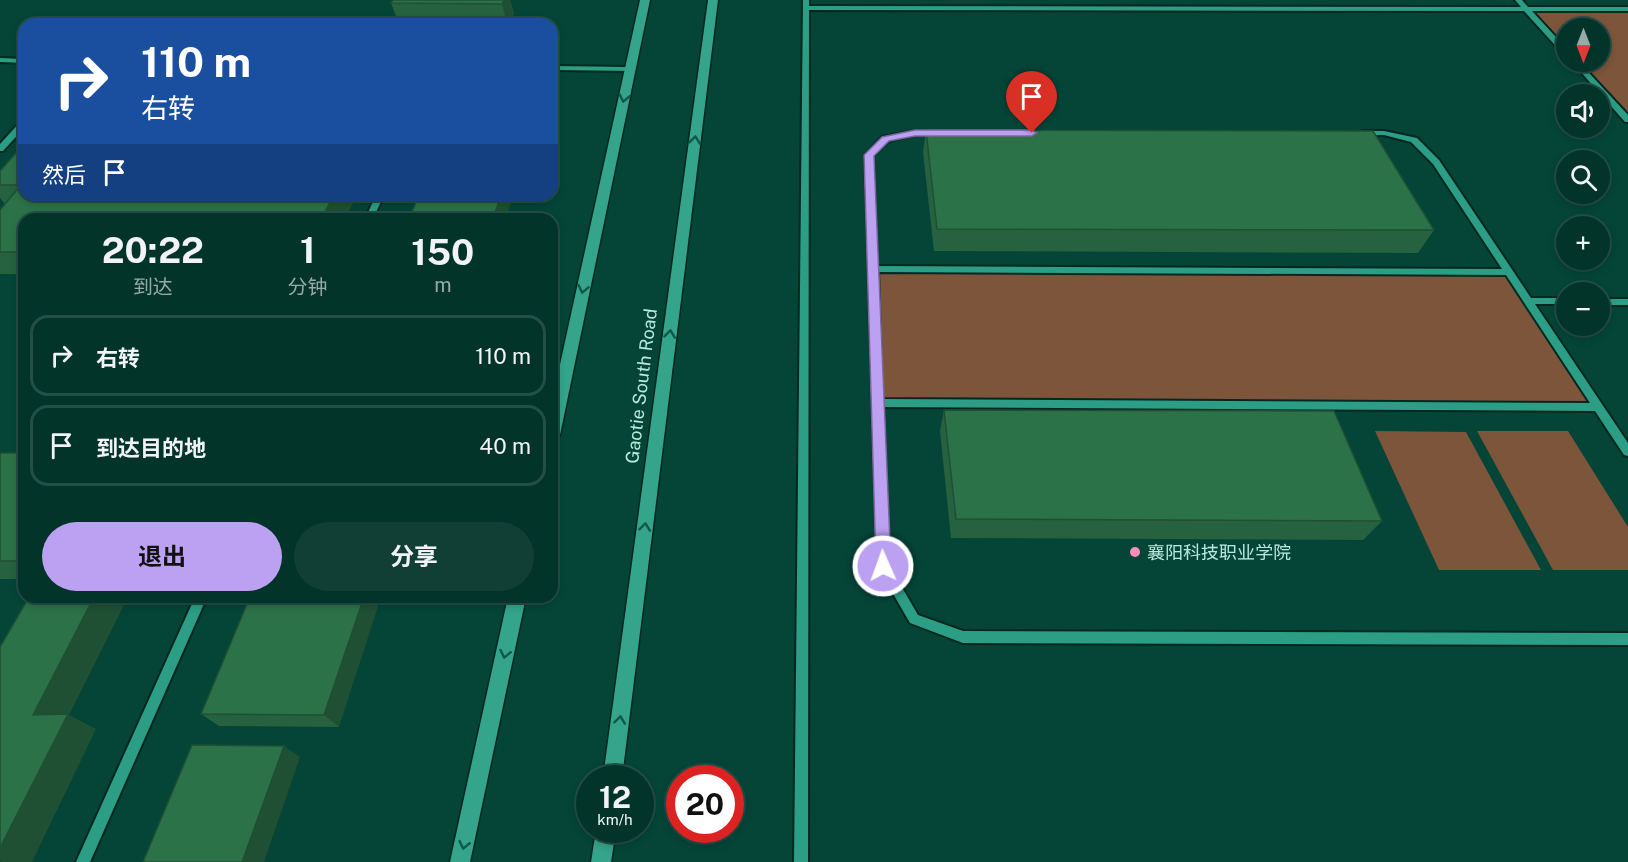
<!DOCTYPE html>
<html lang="zh">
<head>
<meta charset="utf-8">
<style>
  body { margin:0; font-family:"Public Sans","Noto Sans SC",sans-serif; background:#113f36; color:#f1f3f6; height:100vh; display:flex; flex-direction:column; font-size:22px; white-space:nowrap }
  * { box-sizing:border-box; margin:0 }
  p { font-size:20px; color:#97aaa8 }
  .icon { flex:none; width:33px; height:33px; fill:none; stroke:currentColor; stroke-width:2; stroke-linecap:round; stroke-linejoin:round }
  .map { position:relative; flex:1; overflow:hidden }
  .sheet { position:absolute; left:18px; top:213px; width:540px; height:390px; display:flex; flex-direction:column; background:#03342a; border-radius:18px; box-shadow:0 3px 9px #0003,0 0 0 2px #244f47 }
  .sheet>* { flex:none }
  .guide { position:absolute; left:18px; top:18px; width:540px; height:183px; border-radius:18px; box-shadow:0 3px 9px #0003,0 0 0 2px #244f47; background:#1a4fa0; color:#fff; overflow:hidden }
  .needle { width:39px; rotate:180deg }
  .fabs { position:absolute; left:1556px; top:18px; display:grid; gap:12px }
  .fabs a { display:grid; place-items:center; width:54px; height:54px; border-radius:50%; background:#03342a; box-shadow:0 3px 9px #0003,0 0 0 2px #244f47; font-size:30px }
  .speed { position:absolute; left:576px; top:765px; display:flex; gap:12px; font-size:30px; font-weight:700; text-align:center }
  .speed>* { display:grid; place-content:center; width:78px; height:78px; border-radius:50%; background:#03342a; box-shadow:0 3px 9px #0003,0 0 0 2px #244f47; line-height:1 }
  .speed small { font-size:15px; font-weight:400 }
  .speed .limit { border:9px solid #d22; background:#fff; color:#111 }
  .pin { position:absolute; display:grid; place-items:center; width:51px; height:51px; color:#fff; margin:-62px -26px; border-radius:50% 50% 50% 0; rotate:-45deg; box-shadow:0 0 6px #0007 }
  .pin .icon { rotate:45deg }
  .me { position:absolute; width:66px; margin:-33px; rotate:358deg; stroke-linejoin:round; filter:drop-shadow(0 0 4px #0008) }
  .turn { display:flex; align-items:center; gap:21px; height:126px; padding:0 24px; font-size:27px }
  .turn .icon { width:78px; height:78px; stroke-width:2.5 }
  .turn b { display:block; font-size:42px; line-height:51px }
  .then { display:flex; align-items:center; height:57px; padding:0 24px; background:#0003; gap:12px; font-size:22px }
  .eta { display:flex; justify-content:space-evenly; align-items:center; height:102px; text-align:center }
  .eta b { font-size:36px; font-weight:700; line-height:42px }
  .action { display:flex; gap:12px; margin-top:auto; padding:12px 24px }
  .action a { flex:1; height:69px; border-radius:36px; background:#bca0f2; color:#111; font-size:24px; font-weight:700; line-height:69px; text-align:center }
  .action a+a { background:#113f36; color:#f1f3f6 }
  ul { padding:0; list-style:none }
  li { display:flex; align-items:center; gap:18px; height:81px; margin:0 12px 9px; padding:0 12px; border:3px solid #244f47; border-radius:18px }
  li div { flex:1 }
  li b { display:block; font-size:22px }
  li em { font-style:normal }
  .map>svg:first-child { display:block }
  .green { fill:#7c553b }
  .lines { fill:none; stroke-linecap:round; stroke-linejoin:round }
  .minor-casing { stroke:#042820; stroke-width:4 }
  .major-casing { stroke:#042820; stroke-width:3 }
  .minor { fill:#2c9e85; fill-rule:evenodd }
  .major { fill:#34a48b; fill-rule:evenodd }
  .wall { fill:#26623f }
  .shaded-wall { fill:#1f5033 }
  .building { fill:#2c7249; stroke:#1f5033; stroke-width:1.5 }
  .oneway { stroke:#0e5849 }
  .route { fill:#bca0f2; stroke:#7a689d; stroke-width:1.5 }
  .poi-dot { fill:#fe8ebc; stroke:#044538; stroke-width:2 }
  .labels { text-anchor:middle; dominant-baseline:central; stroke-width:6; stroke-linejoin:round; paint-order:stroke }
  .street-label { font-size:18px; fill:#b9e9db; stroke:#044538 }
  .poi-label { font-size:18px; fill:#b9e9db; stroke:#044538; text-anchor:start }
</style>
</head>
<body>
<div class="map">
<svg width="1628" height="862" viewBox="0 0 1628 862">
  <rect width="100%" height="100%" fill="#044538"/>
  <!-- green -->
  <g class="green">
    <path d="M1526,9h102v111l-53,-58h24v-34h-33v24z"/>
    <path d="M873,269l636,3 90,135 -721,-4z"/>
    <path d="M1375,431l91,1 75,138h-102z"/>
    <path d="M1477,431h91l60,96v43h-75z"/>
  </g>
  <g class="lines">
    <!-- minor casing -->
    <g class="minor-casing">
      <g id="minor">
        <path d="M803,0h6v6l712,1 -6,-7h7l6,7h100v4h-96l34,37v6h-3l-39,-43 -715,-1 -1,852h-14z"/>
        <path d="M0,58l24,1v4l-24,-1z"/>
        <path d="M1572,62h7l49,53v7h-3z"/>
        <path d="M552,66l79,1 4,2 -4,2 -79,-1z"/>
        <path d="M21,121h3v7l-21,23h-3v-7z"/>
        <path d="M915,131h23l4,2 -4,2h-23l-27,6 -15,15 4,110 625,3 -69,-105 -22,-22 -27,-7h-22l-4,-2 4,-2h22l33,7 22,22 92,138h35v6h-31l93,139v13l-4,-1 -29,-44 -712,-4 6,158 29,50 45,16 665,2v12l-665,-2 -53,-20 -33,-57 -12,-411 17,-18zM878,272l628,3 84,128 -708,-4z"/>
        <path d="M376,195h8l-11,24h-8z"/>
        <rect x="1599" y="299" width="29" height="6"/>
        <path d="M195,597h12l-117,265h-14z"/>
      </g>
    </g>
    <!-- major casing -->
    <g class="major-casing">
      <g id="major">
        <path d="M640,0h10l-90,435 -3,4 -5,2v-40z"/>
        <path d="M708,0h10l-96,778h-19z"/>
        <path d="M508,597h18l-56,265h-20z"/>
        <path d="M596,830h20l-5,32h-20z"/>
      </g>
    </g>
    <!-- minor -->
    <use href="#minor" class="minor"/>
    <!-- major -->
    <use href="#major" class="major"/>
  </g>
  <!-- wall -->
  <g class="wall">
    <path d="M510,0l4,13 -5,11h-110l-8,-21z"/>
    <path d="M926,130l508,100 -16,23 -484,-2 -11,-99z"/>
    <path d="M0,171l345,48h-321v55h-24v-64l5,-6 -5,-6z"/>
    <path d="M944,410l438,111 -19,19 -412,-2 -11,-107z"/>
    <rect x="0" y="453" width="24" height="126"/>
    <path d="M250,597l89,130 -120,-1 -18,-12z"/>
  </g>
  <!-- shaded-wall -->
  <g class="shaded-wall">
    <path d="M504,0h6l4,13 -5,11h-2l-5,-20z"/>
    <path d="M334,195h23l-12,24h-24z"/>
    <path d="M501,195h12l-7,24h-13z"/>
    <path d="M94,597h34l-59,118 27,14 -64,133h-29l-3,-1v-13l33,-133z"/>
    <path d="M364,597h17l-42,130 -15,-12z"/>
    <path d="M284,746l16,11 -36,105h-22z"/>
  </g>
  <!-- building -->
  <g class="building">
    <path d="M393,0h111l-2,4 -111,-1z"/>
    <path d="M926,130l447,1 61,99 -497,-1z"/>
    <path d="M24,144v51h310l-13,24h-297v33h-24v-42l21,-25h-21v-14z"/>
    <path d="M419,195h82l-8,24h-84z"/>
    <path d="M944,410l390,1 48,110 -426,-2z"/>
    <rect x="0" y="453" width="24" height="108"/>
    <path d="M29,597h65l-61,118 35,-1 -68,134v-201z"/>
    <path d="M250,597h114l-40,118 -123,-1z"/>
    <path d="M192,745l92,1 -42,116h-99z"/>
  </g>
  <!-- one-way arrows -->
  <defs><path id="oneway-chevron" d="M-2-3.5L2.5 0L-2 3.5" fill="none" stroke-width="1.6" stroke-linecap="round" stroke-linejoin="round" transform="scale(1.5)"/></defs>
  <g class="oneway">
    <use href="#oneway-chevron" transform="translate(624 98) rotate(102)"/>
    <use href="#oneway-chevron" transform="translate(695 140) rotate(-83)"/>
    <use href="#oneway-chevron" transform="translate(583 289) rotate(102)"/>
    <use href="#oneway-chevron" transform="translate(670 334) rotate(-83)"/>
    <use href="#oneway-chevron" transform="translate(645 527) rotate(-83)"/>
    <use href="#oneway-chevron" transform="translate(505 654) rotate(102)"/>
    <use href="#oneway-chevron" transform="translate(620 720) rotate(-83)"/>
    <use href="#oneway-chevron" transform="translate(464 845) rotate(102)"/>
  </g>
  <!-- route -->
  <path class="route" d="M915,130h117l5,3 -5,3h-117l-26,5 -15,15 17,410 -2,5 -6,2 -5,-2 -2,-5 -12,-411 18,-18z"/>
  <!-- markers -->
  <circle class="poi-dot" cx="1135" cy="552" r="6"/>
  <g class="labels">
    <!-- street labels -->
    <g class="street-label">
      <text transform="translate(641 386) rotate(-83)">Gaotie South Road</text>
    </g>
    <!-- poi labels -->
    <g class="poi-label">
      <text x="1147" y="552">襄阳科技职业学院</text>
    </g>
  </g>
</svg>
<div class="fabs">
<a><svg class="needle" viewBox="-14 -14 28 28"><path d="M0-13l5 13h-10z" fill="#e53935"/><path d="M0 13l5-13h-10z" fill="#97aaa8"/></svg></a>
<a><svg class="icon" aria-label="sound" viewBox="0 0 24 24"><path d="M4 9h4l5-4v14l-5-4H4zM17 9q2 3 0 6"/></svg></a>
<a><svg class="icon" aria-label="search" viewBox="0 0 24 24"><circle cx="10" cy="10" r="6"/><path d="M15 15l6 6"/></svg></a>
<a>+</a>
<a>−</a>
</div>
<div class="speed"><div>12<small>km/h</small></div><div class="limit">20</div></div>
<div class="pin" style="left:1032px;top:133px;background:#d93025"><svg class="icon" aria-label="arrive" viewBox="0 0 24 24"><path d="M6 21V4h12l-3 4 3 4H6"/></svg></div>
<svg class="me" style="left:883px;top:566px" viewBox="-20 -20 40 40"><circle r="17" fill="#bca0f2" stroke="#fff" stroke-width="3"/><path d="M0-11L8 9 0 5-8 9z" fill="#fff"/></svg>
<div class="guide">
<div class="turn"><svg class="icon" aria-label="right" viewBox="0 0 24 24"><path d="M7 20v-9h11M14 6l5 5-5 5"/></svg><div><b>110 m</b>右转</div></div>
<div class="then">然后<svg class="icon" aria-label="arrive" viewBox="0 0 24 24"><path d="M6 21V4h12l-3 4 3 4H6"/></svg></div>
</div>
<section class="sheet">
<div class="eta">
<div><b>20:22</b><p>到达</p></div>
<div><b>1</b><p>分钟</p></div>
<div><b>150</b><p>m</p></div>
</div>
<ul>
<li><svg class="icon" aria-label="right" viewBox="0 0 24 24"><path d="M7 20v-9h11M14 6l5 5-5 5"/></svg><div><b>右转</b></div><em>110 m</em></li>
<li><svg class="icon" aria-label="arrive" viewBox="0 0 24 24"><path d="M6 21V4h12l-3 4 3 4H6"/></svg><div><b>到达目的地</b></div><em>40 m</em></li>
</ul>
<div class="action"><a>退出</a><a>分享</a></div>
</section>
</div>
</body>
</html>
